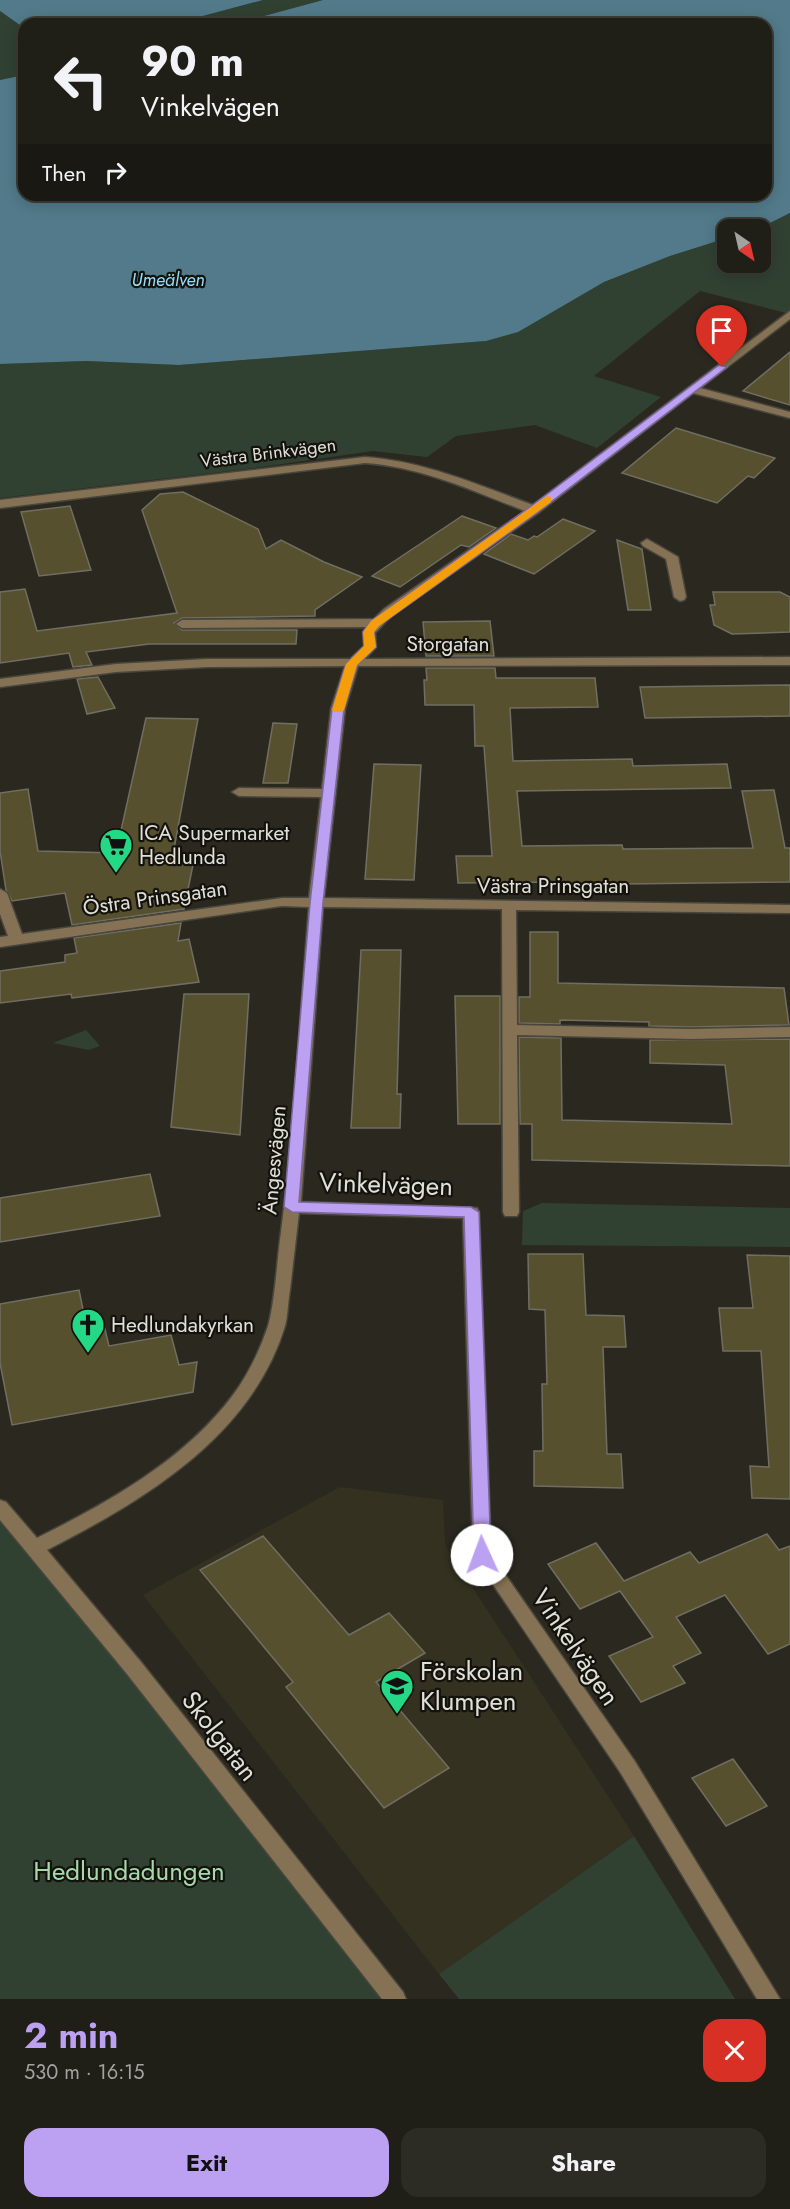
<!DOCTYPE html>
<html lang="en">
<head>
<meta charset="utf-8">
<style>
  body { margin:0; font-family:Jost,sans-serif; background:#2d2c24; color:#f1f3f6; height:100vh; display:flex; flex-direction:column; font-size:22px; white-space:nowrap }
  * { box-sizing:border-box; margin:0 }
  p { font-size:20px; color:#a2a2a1 }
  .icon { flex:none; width:33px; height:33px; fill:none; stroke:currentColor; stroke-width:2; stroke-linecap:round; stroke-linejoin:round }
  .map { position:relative; height:1999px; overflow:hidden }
  .sheet { display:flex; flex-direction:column; background:#201f17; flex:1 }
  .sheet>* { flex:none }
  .top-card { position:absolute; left:18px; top:18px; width:754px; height:183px; border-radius:18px; box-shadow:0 3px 15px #0003,0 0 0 2px #3d3d36; background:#201f17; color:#f1f3f6; overflow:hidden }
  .needle { width:39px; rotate:146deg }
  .fabs { position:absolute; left:717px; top:219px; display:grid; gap:12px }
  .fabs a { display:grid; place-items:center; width:54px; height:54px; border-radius:12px; background:#201f17; box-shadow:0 3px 15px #0003,0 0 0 2px #3d3d36; font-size:30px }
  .pin { position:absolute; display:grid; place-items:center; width:51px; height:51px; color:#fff; margin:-62px -26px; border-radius:50% 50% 50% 0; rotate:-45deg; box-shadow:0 0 6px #0007 }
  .pin .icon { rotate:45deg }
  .me { position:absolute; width:66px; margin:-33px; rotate:358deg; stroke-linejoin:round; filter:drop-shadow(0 0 4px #0008) }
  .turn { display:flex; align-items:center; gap:21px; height:126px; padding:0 24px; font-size:27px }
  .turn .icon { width:78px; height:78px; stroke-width:2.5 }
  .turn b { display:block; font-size:42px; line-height:51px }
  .then { display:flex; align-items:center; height:57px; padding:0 24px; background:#0003; gap:12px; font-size:22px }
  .round { display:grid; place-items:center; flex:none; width:63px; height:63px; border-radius:18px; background:#2d2c24 }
  .head { display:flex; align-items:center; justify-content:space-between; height:102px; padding:0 24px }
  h1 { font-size:36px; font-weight:700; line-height:45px; color:#bca0f2 }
  .primary-button { display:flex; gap:12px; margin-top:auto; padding:12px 24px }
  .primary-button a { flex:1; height:69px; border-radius:18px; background:#bca0f2; color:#111; font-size:24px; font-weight:700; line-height:69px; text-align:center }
  .primary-button a+a { background:#2d2c24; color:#f1f3f6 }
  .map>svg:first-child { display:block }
  .built { fill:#343120 }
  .green { fill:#304132 }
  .water { fill:#527a8a }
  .building { fill:#57502e; stroke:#706e62; stroke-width:1.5 }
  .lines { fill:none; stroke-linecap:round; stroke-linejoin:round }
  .minor-casing { stroke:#48463d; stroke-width:3 }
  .minor { fill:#857153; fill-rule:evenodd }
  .route { fill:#bca0f2; stroke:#7a689d; stroke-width:1.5 }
  .slow { fill:#f59e0b }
  .labels { text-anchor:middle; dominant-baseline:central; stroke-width:4.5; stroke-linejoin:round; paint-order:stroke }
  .far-water-label { font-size:18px; font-style:italic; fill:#97defb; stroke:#13120d }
  .far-street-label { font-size:18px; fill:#e0dfd8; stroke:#13120d }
  .street-label { font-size:21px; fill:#e0dfd8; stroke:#13120d }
  .poi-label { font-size:21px; fill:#e0dfd8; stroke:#13120d; text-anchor:start }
  .near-street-label { font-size:26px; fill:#e0dfd8; stroke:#13120d }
  .near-poi-label { font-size:26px; fill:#e0dfd8; stroke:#13120d; text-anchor:start }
  .near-park-label { font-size:26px; fill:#a5d9ac; stroke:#13120d }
</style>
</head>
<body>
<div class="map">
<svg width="790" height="1999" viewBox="0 0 790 1999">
  <rect width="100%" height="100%" fill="#2b291f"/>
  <!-- built -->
  <path class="built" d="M340,1487l103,13 2,45 189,291 -195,138 -296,-379z"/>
  <!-- green -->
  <g class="green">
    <path d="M263,0h60l-88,24h-62z"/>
    <path d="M0,11l24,17v47l-24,5z"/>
    <path d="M790,213v101l-90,-23 -106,85 67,21 -64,51 -62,-23 -79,11 -29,21 -54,-6 -119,17 -254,30v-134l86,-3 94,4 306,-24 32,-10 86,-49 66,-26 57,-18 1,24h32v-32l-2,-1z"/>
    <path d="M86,1030l14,16 -11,4 -36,-7z"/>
    <path d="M542,1203l248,5v39l-268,-2 1,-34z"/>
    <path d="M0,1507l395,492h-395z"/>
    <path d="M634,1836l101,163h-276l-20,-25z"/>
  </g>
  <!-- water -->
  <g class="water">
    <path d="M0,0h263l-90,24h-149v4l-24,-17z"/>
    <path d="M323,0h467v213l-32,16 -30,1 -1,8 -57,18 -66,26 -86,50 -32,9 -307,24 -93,-4 -86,3v-284l24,-5v120h742v-171h-531z"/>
  </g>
  <!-- building -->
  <g class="building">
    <path d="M790,352v53l-47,-14z"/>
    <path d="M676,428l99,30 -21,20 -6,-2 -31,27 -95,-30z"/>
    <path d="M183,492l75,37 8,20 15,-9 43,22 38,15 -47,33v6l-133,2 -8,5 8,7h115l-1,14h-147l-63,8 6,13 -19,2 -4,-14 -69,10v-71l25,-3 12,42 140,-18 -35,-103 18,-16z"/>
    <path d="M70,506l21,64 -52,6 -18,-64z"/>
    <path d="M462,516l34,12 -27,19 -8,-2 -61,42 -28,-11z"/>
    <path d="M563,519l32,12 -61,43 -50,-20 27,-20 17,6 6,-4 3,1z"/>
    <path d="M617,540l25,9 9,61h-23z"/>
    <path d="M713,592h67l10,5v35l-58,2 -18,-9 -4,-20h5z"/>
    <path d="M490,621l4,35h-68l-3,-34z"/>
    <path d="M426,668h69l1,10h99l3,29 -88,1 3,53 119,-2 1,7 94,-2 4,24 -214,3 5,55 100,-1 1,4 130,-1 -11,-57 32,-1 11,58h5v34l-247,3v-3l-85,1 -2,-27h36l-8,-110h-9l-1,-41h-49l-1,-25h3z"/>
    <path d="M98,677l17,31 -28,6 -10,-35z"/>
    <path d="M790,685v31l-145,2 -5,-31z"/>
    <path d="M146,718l52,1 -25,135 22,1 -11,54 -112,16 -7,-32 -53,8 -6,-11 -6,-39v-58l28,-4 10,62 78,2z"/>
    <path d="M273,723l24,1 -9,59h-25z"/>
    <path d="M374,764l47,1 -7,115 -49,-1z"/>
    <path d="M181,923l-3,18 11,-2 10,43 -127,16 -1,-4 -71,9v-32l65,-9v-7l12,-2 -3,-15z"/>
    <path d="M530,932h28v51l226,5 5,37 -98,2 -42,-1v-4l-89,-2v4l-41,-1v-26h11z"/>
    <path d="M361,950h40l-4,144h4l-1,34h-49z"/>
    <path d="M184,994h65l-9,141 -69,-8z"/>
    <path d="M455,996h45v128h-42z"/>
    <path d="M519,1037l42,1 1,82 170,4 -7,-59 -75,-2v-23l140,-1v127l-258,-6v-36h-12z"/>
    <path d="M150,1174l10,42 -160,26v-44z"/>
    <path d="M528,1254h55l3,61 38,1 2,31h-23l4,107h14l2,34 -89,-2v-35h9l-1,-67h5l-2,-74 -16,-1z"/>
    <path d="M747,1255l43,1v243l-38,-1 -2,-32 19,1 -8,-116h-38l-4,-43h34z"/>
    <path d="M79,1290l7,34 17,-3 6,25 62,-11 8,30 18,-3 -4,30 -181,33 -12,-62v-59z"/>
    <path d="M767,1534l12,16 11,-4v98l-22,10 -43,-59 -49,22 25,36 -28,13 12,17 -44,19 -32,-46 44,-19 -33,-46 -40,18 -32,-45 48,-21 28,38 66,-29 9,11z"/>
    <path d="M263,1536l86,99 40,-22 36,40 -49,29 73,86 -65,40 -98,-121 7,-5 -93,-112z"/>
    <path d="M733,1759l34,47 -41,20 -34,-48z"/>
  </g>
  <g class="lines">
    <!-- minor casing -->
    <g class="minor-casing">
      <g id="minor">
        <path d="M790,311v8l-90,69 90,24v6l-97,-25 -155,120 -146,102 -17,18 1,14 -11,12 425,-2v8l-432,1 -13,43 -21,189 466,7v8l-274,-3 1,115 174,4 99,-2v10l-99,2 -174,-4 2,177 -2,4h-12l-2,-4 -1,-303 -179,-2 -22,295 176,6 2,4 12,342 143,206 146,239h-23l-137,-227 -147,-217 -10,-337 -164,-5c-3,26 -6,51 -9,77 -2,11 -2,25 -5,36 -34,111 -141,174 -238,224l94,112 262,330 3,7h-24l-255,-325 -127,-154v-20l6,2 31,36c70,-35 148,-78 196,-143 15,-20 27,-45 35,-69 7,-24 9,-67 13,-94 14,-108 19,-217 28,-325l-27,-1 -282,41v-10l8,-1 -8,-22v-25l7,4 15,41 260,-36h27l12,-101 -82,-1 -7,-4 7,-4 83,1 9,-80 14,-43 -138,1 -91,5 -116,15v-8l116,-15 91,-5h143l14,-13 -1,-14 4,-5 -185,1 -6,-4 6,-4 192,-1 10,-10 141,-98c-52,-20 -103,-44 -160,-48l-365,45v-8l365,-43c59,4 113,28 168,48z"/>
        <path d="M647,539l31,18 8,40 -2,3 -4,1 -6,-4 -8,-38 -23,-13 -2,-3z"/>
      </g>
    </g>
    <!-- minor -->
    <use href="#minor" class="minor"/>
  </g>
  <!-- route -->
  <path class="route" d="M719,365l8,2 -189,145 -159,114 -5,6 2,15 -19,18 -13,44 -21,194 -24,299 172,5 8,5 12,343 -3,5 -6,2 -6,-2 -2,-5 -10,-338 -172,-5 -8,-5 26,-304 22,-194 14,-45 18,-18 -1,-14 8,-11 159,-114z"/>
  <!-- slow -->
  <path class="slow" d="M547,496l4,1v5l-172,124 -5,6 2,15 -19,18 -13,45 -2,2h-8l-2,-2 14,-46 18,-18 -1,-14 8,-11z"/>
  <!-- icons -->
  <defs>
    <g id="supermarket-pin" transform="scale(1.725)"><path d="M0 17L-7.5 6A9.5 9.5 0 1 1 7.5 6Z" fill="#24d886" stroke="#13120d"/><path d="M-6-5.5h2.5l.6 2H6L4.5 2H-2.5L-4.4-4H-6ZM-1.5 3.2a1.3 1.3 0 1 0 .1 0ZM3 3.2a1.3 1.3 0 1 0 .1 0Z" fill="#111"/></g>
    <g id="church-pin" transform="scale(1.725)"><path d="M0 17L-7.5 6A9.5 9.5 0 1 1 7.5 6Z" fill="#24d886" stroke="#13120d"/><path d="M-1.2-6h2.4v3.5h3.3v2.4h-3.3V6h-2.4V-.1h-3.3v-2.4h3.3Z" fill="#111"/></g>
    <g id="school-pin" transform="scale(1.725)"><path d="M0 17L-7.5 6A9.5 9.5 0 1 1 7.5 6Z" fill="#24d886" stroke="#13120d"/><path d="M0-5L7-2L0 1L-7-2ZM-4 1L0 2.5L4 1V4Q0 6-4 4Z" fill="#111"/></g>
  </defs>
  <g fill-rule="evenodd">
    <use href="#supermarket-pin" x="116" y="845"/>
    <use href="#church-pin" x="88" y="1325"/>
    <use href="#school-pin" x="397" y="1686"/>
  </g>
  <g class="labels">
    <!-- far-water labels -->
    <g class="far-water-label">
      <text x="168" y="280">Umeälven</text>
    </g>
    <!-- far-street labels -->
    <g class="far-street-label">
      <text transform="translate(268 453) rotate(-7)">Västra Brinkvägen</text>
    </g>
    <!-- street labels -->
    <g class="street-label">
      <text x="448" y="644">Storgatan</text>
      <text x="553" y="886">Västra Prinsgatan</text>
      <text transform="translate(155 898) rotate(-8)">Östra Prinsgatan</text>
      <text transform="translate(274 1160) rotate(-85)">Ängesvägen</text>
    </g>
    <!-- poi labels -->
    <g class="poi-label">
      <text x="139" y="833">ICA Supermarket<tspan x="139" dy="24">Hedlunda</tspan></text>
      <text x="111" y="1325">Hedlundakyrkan</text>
    </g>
    <!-- near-street labels -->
    <g class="near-street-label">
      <text transform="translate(386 1184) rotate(2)">Vinkelvägen</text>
      <text transform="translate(576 1647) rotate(56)">Vinkelvägen</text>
      <text transform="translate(220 1736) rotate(52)">Skolgatan</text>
    </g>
    <!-- near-poi labels -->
    <g class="near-poi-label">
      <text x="420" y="1671">Förskolan<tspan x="420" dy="30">Klumpen</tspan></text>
    </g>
    <!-- near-park labels -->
    <g class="near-park-label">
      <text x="129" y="1871">Hedlundadungen</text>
    </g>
  </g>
</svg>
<div class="fabs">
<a><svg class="needle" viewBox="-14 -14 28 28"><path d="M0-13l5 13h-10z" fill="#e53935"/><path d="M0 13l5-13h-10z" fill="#a2a2a1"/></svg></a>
</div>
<div class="pin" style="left:722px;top:367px;background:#d93025"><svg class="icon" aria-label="arrive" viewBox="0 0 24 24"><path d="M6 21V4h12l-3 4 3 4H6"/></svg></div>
<svg class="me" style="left:482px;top:1555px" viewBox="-20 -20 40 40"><circle r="19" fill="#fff"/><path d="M0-13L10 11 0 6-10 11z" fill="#bca0f2"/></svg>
<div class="top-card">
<div class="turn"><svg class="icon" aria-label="left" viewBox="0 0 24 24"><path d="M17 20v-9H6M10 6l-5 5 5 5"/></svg><div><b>90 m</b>Vinkelvägen</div></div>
<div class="then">Then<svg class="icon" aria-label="right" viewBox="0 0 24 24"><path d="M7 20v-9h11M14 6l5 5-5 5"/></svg></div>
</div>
</div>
<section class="sheet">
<div class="head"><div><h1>2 min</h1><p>530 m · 16:15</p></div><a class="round" style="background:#d93025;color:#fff"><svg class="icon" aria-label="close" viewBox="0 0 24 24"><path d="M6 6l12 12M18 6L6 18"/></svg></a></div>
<div class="primary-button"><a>Exit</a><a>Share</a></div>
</section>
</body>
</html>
